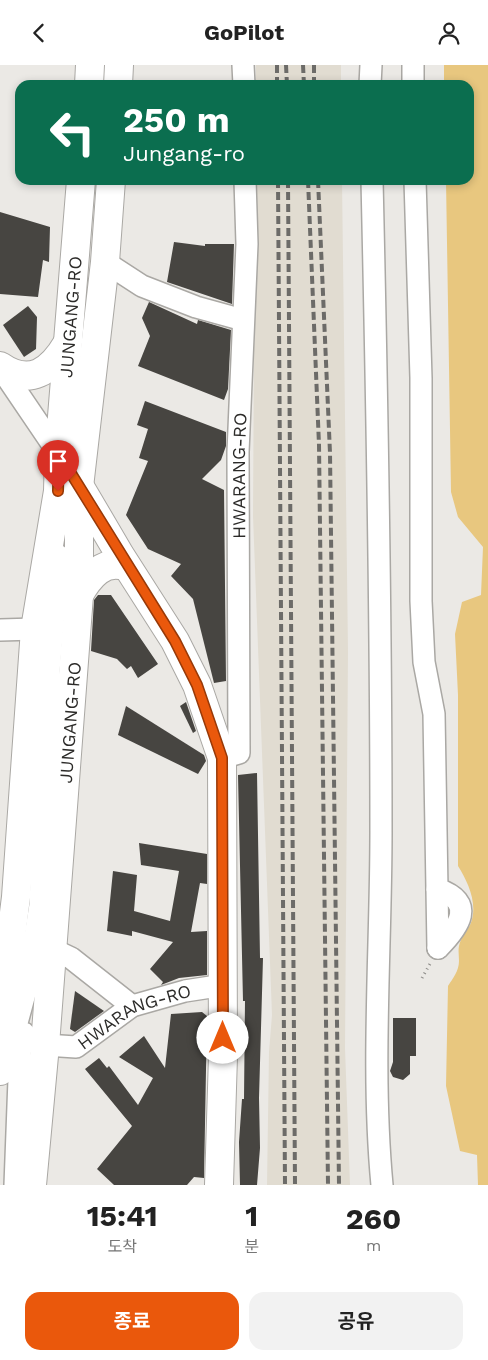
<!DOCTYPE html>
<html lang="ko">
<head>
<meta charset="utf-8">
<style>
  body { margin:0; font-family:"Work Sans","Noto Sans KR",sans-serif; background:#f2f2f2; color:#222; height:100vh; display:flex; flex-direction:column; font-size:19px; white-space:nowrap }
  * { box-sizing:border-box; margin:0 }
  p { font-size:16px; color:#767676 }
  .icon { flex:none; width:28px; height:28px; fill:none; stroke:currentColor; stroke-width:2; stroke-linecap:round; stroke-linejoin:round }
  .map { position:relative; height:1120px; overflow:hidden }
  .side { display:flex; flex-direction:column; background:#fff; flex:1 }
  .side>* { flex:none }
  .guide { position:absolute; left:15px; top:15px; width:459px; height:105px; border-radius:15px; box-shadow:0 2px 8px #0003; background:#0b6e4f; color:#fff; overflow:hidden }
  .pin { position:absolute; display:grid; place-items:center; width:42px; height:42px; color:#fff; margin:-51px -21px; border-radius:50% 50% 50% 0; rotate:-45deg; box-shadow:0 0 5px #0007 }
  .pin .icon { rotate:45deg }
  .me { position:absolute; width:55px; margin:-28px; rotate:0deg; stroke-linejoin:round; filter:drop-shadow(0 0 4px #0008) }
  .turn { display:flex; align-items:center; gap:18px; height:105px; padding:0 25px; font-size:22px }
  .turn .icon { width:65px; height:65px; stroke-width:2.5 }
  .turn b { display:block; font-size:35px; line-height:42px }
  .eta { display:flex; justify-content:space-evenly; align-items:center; height:85px; text-align:center }
  .eta b { font-size:30px; font-weight:700; line-height:35px }
  .button { display:flex; gap:10px; margin-top:auto; padding:10px 25px }
  .button a { flex:1; height:58px; border-radius:15px; background:#ea580c; color:#fff; font-size:20px; font-weight:700; line-height:58px; text-align:center }
  .button a+a { background:#f2f2f2; color:#222 }
  header { display:flex; justify-content:space-between; align-items:center; height:65px; padding:0 25px; background:#fff; font-size:22px; font-weight:700 }
  .map>svg:first-child { display:block }
  .built { fill:#e1dcd1 }
  .green { fill:#e8c77f }
  .building { fill:#474541 }
  .lines { fill:none; stroke-linecap:round; stroke-linejoin:round }
  .minor-casing { stroke:#aaa8a4; stroke-width:24 }
  .major-casing { stroke:#aaa8a4; stroke-width:30 }
  .path { stroke:#8c8b88; stroke-width:3; stroke-dasharray:1 4; stroke-linecap:butt }
  .minor { stroke:#fff; stroke-width:21 }
  .major { stroke:#fff; stroke-width:28 }
  .rail { stroke:#6c6b68; stroke-width:4; stroke-dasharray:8 4; stroke-linecap:butt }
  .route-casing { stroke:#983908; stroke-width:12 }
  .route { stroke:#ea580c; stroke-width:9 }
  .labels { text-anchor:middle; dominant-baseline:central; stroke-width:5; stroke-linejoin:round; paint-order:stroke }
  .street-label { font-size:18px; fill:#2c2b29; stroke:#f9f7f2 }
</style>
</head>
<body>
<header><svg class="icon" aria-label="back" viewBox="0 0 24 24"><path d="M15 5l-7 7 7 7"/></svg>GoPilot<svg class="icon" aria-label="person" viewBox="0 0 24 24"><circle cx="12" cy="8" r="4"/><path d="M4 21q1-7 8-7t8 7"/></svg></header>
<div class="map">
<svg width="488" height="1120" viewBox="0 0 488 1120">
  <rect width="100%" height="100%" fill="#ebe9e5"/>
  <!-- built -->
  <g class="built">
    <rect x="256" y="0" width="85" height="20"/>
    <path d="M255,115h87l6,472 -3,396 5,137h-83l2,-133 3,-37 -19,-499z"/>
  </g>
  <!-- green -->
  <path class="green" d="M444,0h44v1120h-10l-1,-30 -17,-4 -14,-65 2,-100c5,-8 11,-15 11,-25 0,-5 -1,-10 0,-15 2,-9 7,-13 11,-21 9,-20 -2,-43 -12,-59v-171l-3,-61 7,-32 19,-7 2,-48 -25,-30 -7,-25 -5,-312h23v-95h-25z"/>
  <!-- building -->
  <g class="building">
    <path d="M0,147l50,15 -1,35 -6,-2 -5,37 -38,-3z"/>
    <path d="M174,177l31,4v-2h29l-2,60 -65,-22z"/>
    <path d="M149,237l48,22 1,-4 33,10 -3,59 -4,11 -86,-34 12,-30 -8,-18z"/>
    <path d="M28,241l9,11 -1,32 -12,8 -21,-32z"/>
    <path d="M145,336l81,31v14l-5,14 -19,19 22,11 2,191 -12,2 -21,-84 -22,-23 10,-12 -33,-15 -22,-34 22,-54 -9,-3 9,-29 -11,-4z"/>
    <path d="M98,530h13l47,69 -20,14 -7,-12 -4,3 -10,-10 -26,-8 3,-51z"/>
    <path d="M186,637l10,29 -3,2 -13,-27z"/>
    <path d="M126,641l78,49 2,6 -8,13 -80,-39z"/>
    <path d="M257,708l3,185h3l-4,140 1,50 -3,37h-17l-1,-43 3,-43h2l1,-98h-2l-5,-226z"/>
    <path d="M139,778l68,11v30l-7,-1 -9,49 16,-1v44l-28,3 -18,7 2,-3 -13,-13 23,-27 -41,-11v5l-25,-5 6,-60 24,4 -3,36 36,10 9,-50 -38,-6z"/>
    <path d="M75,926l29,20 -29,21 -5,-3z"/>
    <path d="M202,947l5,4 -3,162 -10,-1 -7,8h-73l-17,-16 35,-43 -47,-57 14,-11 8,10 2,-2 29,39 15,-27 -34,-21 25,-21 21,32 6,-54z"/>
    <path d="M393,953h23v38h-6v18l-7,6 -10,-3 -3,-6 3,-9z"/>
  </g>
  <g class="lines">
    <!-- minor casing -->
    <g class="minor-casing">
      <g id="minor">
        <path d="M243,0l1,20"/>
        <path d="M413,0v20"/>
        <path d="M370,20l1,-20"/>
        <path d="M372,115c5,217 9,434 9,652 0,117 -10,236 1,353"/>
        <path d="M415,115l6,198v223l3,61 10,52 4,234"/>
        <path d="M105,197l37,24 54,21 47,13"/>
        <path d="M0,302l59,87"/>
        <path d="M0,565l35,-1"/>
        <path id="s1" d="M222,693l17,-5 -1,-301 9,-208 -2,-64"/>
        <path d="M437,824c40,13 22,38 1,59"/>
        <path d="M52,884l19,9 61,48"/>
        <path id="s2" d="M45,980l31,2 56,-41 53,-15 39,-6"/>
        <path d="M9,987l18,-66 13,-81 9,-234 10,-115"/>
        <path d="M15,1120l5,-132 4,-20"/>
      </g>
    </g>
    <!-- major casing -->
    <g class="major-casing">
      <g id="major">
        <path d="M89,20l1,-20"/>
        <path d="M118,20l1,-20"/>
        <path d="M0,301c30,21 51,5 67,-22"/>
        <path d="M80,422l40,68 55,86 22,44 25,73 1,298 -4,129"/>
        <path d="M79,530c10,-18 25,-37 48,-28"/>
        <path id="s3" d="M0,1006l5,-87 11,-87 19,-268 23,-138 1,-37 22,-274"/>
        <path id="s4" d="M32,1120l13,-140 34,-450v-108l26,-225 6,-82"/>
      </g>
    </g>
    <!-- path -->
    <path class="path" d="M422,913l9,-16"/>
    <!-- minor -->
    <use href="#minor" class="minor"/>
    <!-- major -->
    <use href="#major" class="major"/>
    <!-- rail -->
    <g class="rail">
      <path d="M277,0v20"/>
      <path d="M286,0l1,20"/>
      <path d="M303,0l1,20"/>
      <path d="M314,0v20"/>
      <path d="M278,115l7,1005"/>
      <path d="M288,115l7,1005"/>
      <path d="M308,115l11,265 9,740"/>
      <path d="M318,115l12,273 9,732"/>
    </g>
  </g>
  <g class="lines">
    <!-- route casing -->
    <g class="route-casing">
      <path id="route" d="M58,426l1,-37 116,187 22,44 25,73 1,280"/>
    </g>
    <!-- route -->
    <use href="#route" class="route"/>
  </g>
  <g class="labels">
    <!-- street labels -->
    <g class="street-label">
      <text stroke="none"><textPath href="#s3" startOffset="758">JUNGANG-RO</textPath></text>
      <text stroke="none"><textPath href="#s1" startOffset="295">HWARANG-RO</textPath></text>
      <text stroke="none"><textPath href="#s4" startOffset="464">JUNGANG-RO</textPath></text>
      <text stroke="none"><textPath href="#s2" startOffset="98">HWARANG-RO</textPath></text>
    </g>
  </g>
</svg>
<div class="pin" style="left:58px;top:426px;background:#d93025"><svg class="icon" aria-label="arrive" viewBox="0 0 24 24"><path d="M6 21V4h12l-3 4 3 4H6"/></svg></div>
<svg class="me" style="left:223px;top:973px" viewBox="-20 -20 40 40"><circle r="19" fill="#fff"/><path d="M0-13L10 11 0 6-10 11z" fill="#ea580c"/></svg>
<div class="guide">
<div class="turn"><svg class="icon" aria-label="left" viewBox="0 0 24 24"><path d="M17 20v-9H6M10 6l-5 5 5 5"/></svg><div><b>250 m</b>Jungang-ro</div></div>
</div>
</div>
<section class="side">
<div class="eta">
<div><b>15:41</b><p>도착</p></div>
<div><b>1</b><p>분</p></div>
<div><b>260</b><p>m</p></div>
</div>
<div class="button"><a>종료</a><a>공유</a></div>
</section>
</body>
</html>
